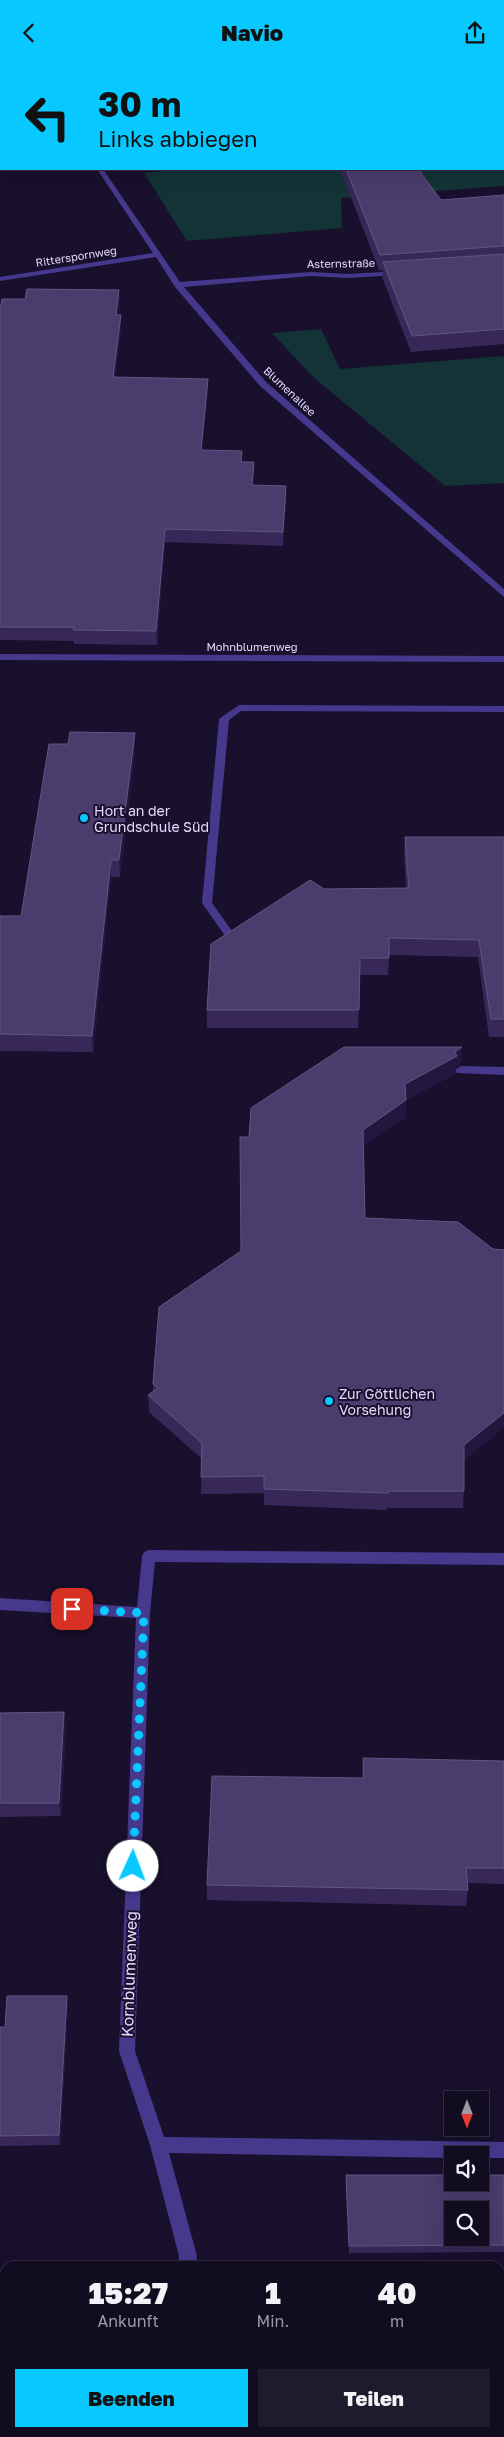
<!DOCTYPE html>
<html lang="de">
<head>
<meta charset="utf-8">
<style>
  body { margin:0; font-family:"Golos Text",sans-serif; background:#1f1a2e; color:#f1f3f6; height:100vh; display:flex; flex-direction:column; font-size:19px; white-space:nowrap }
  * { box-sizing:border-box; margin:0 }
  p { font-size:16px; color:#9c9ba5 }
  .icon { flex:none; width:28px; height:28px; fill:none; stroke:currentColor; stroke-width:2; stroke-linecap:round; stroke-linejoin:round }
  .map { position:relative; flex:1; overflow:hidden }
  .details { position:absolute; left:0px; top:2196px; width:505px; height:176px; display:flex; flex-direction:column; background:#120c21; border-radius:15px 15px 0 0; box-shadow:0 5px 20px #0002,0 0 0 1px #312c3f }
  .details>* { flex:none }
  .banner { position:absolute; left:0px; top:0px; width:505px; height:105px; box-shadow:0 5px 20px #0002,0 0 0 1px #312c3f; background:#07c9ff; color:#111; overflow:hidden }
  .needle { width:32px; rotate:180deg }
  .fabs { position:absolute; left:444px; top:2026px; display:grid; gap:10px }
  .fabs a { display:grid; place-items:center; width:45px; height:45px; border-radius:0px; background:#120c21; box-shadow:0 5px 20px #0002,0 0 0 1px #312c3f; font-size:25px }
  .pin { position:absolute; display:grid; place-items:center; width:42px; height:42px; color:#fff; margin:-21px; border-radius:10px; box-shadow:0 2px 8px #0006 }
  .me { position:absolute; width:55px; margin:-28px; rotate:2deg; stroke-linejoin:round; filter:drop-shadow(0 0 4px #0008) }
  .turn { display:flex; align-items:center; gap:18px; height:105px; padding:0 15px; font-size:22px }
  .turn .icon { width:65px; height:65px; stroke-width:2.5 }
  .turn b { display:block; font-size:35px; line-height:42px }
  .eta { display:flex; justify-content:space-evenly; align-items:center; height:85px; text-align:center }
  .eta b { font-size:30px; font-weight:800; line-height:35px }
  .cta { display:flex; gap:10px; margin-top:auto; padding:10px 15px }
  .cta a { flex:1; height:58px; border-radius:0px; background:#07c9ff; color:#111; font-size:20px; font-weight:800; line-height:58px; text-align:center }
  .cta a+a { background:#1f1a2e; color:#f1f3f6 }
  header { display:flex; justify-content:space-between; align-items:center; height:65px; padding:0 15px; background:#07c9ff; color:#111; font-size:22px; font-weight:800 }
  .map>svg:first-child { display:block }
  .green { fill:#133336 }
  .lines { fill:none; stroke-linecap:round; stroke-linejoin:round }
  .minor { fill:#46398d; fill-rule:evenodd }
  .wall { fill:#38285a }
  .shaded-wall { fill:#231740 }
  .building { fill:#4a3c6c; stroke:#625583; fill-rule:evenodd }
  .route { stroke:#07c9ff; stroke-width:9; stroke-dasharray:0 16.2 }
  .poi-dot { fill:#07c9ff; stroke:#18102c; stroke-width:2 }
  .labels { text-anchor:middle; dominant-baseline:central; stroke-width:4; stroke-linejoin:round; paint-order:stroke }
  .far-street-label { font-size:11px; fill:#e3dbff; stroke:#18102c }
  .poi-label { font-size:14px; fill:#e3dbff; stroke:#18102c; text-anchor:start }
  .near-street-label { font-size:16px; fill:#e3dbff; stroke:#18102c }
</style>
</head>
<body>
<header><svg class="icon" aria-label="back" viewBox="0 0 24 24"><path d="M15 5l-7 7 7 7"/></svg>Navio<svg class="icon" aria-label="share" viewBox="0 0 24 24"><path d="M12 15V3M7 8l5-5 5 5M5 13v7h14v-7"/></svg></header>
<div class="map">
<svg width="504" height="2372" viewBox="0 0 504 2372">
  <rect width="100%" height="100%" fill="#18102c"/>
  <!-- green -->
  <g class="green">
    <path d="M504,56v65l-163,12 1,30 -155,13 -43,-68 32,-4h328z"/>
    <path d="M321,264l19,40 164,-13v127l-59,3 -132,-109 -41,-44z"/>
  </g>
  <g class="lines">
    <!-- minor -->
    <g class="minor">
      <rect x="40" y="0" width="6" height="1"/>
      <path d="M97,104h6l77,113 131,-10 36,2 55,-3 1,2 -4,2 -52,3 -36,-2 -127,11 82,95 238,207v8l-244,-211 -85,-99 -19,-30 -156,24v-4l153,-24z"/>
      <path d="M0,589l504,2v6l-504,-2z"/>
      <path d="M239,640l265,1v6l-263,-1 -12,9 -17,183 25,35 -5,4 -4,-2 -26,-37 17,-184z"/>
      <path d="M461,1001l43,1v8l-47,-2 -2,-3z"/>
      <path d="M149,1485l355,3v12l-349,-3 -5,51 -15,438 29,86 340,5v16h-24v-3h-28v3l-283,-5 28,103 -1,10h-18l1,-10 -29,-111 -31,-94 17,-433 -136,-8v-12l137,9 5,-51 2,-4z"/>
      <rect x="176" y="2368" width="18" height="4"/>
    </g>
  </g>
  <!-- wall -->
  <g class="wall">
    <path d="M340,104h78l23,31 63,-5v149l-93,8 -29,-75 1,-7h-4z"/>
    <path d="M120,238l-2,12 3,12 -6,50 93,15 -6,58 40,12 12,13 -1,10 33,14 -3,47 -118,-4 -8,103 -83,-1v-3l-74,-1v-330z"/>
    <path d="M135,685l-15,127h-9l-18,175 -93,-1v-135h21z"/>
    <path d="M405,772h99v200h-15l-11,-80 -89,-2 -1,20h-28l-2,53h-151v-18l117,-121 82,-1 -2,-34z"/>
    <path d="M461,999l-5,4 -1,6 -49,26 -1,18 -42,28 2,72 99,242v31l-1,17h-76l-1,2 -122,-5v-12l-63,1 1,-35 -53,-47 -1,-17 5,-3v-8l88,-133 8,-114z"/>
    <path d="M64,1647l2,14 -5,90 -61,1v-104z"/>
    <path d="M363,1693l141,3v123l-37,-1 1,7 -2,16 -259,-6v-15l155,-107z"/>
    <path d="M67,1931l1,11 -8,138 -60,1v-119h5z"/>
    <path d="M346,2110h158v77l-155,1 -3,-70z"/>
  </g>
  <!-- shaded-wall -->
  <g class="shaded-wall">
    <path d="M119,225l1,13 -3,24 -1,-12z"/>
    <path d="M121,250v12l-8,63v-13z"/>
    <path d="M208,314v13l-7,72v-14z"/>
    <path d="M254,397v13l-2,24v-14z"/>
    <path d="M286,421v13l-3,47v-14z"/>
    <path d="M165,464v13l-8,103 -1,-14z"/>
    <path d="M135,668v17l-15,127 -1,-17z"/>
    <path d="M111,795v17l-18,175 -1,-16z"/>
    <path d="M462,982l-1,17 -5,4 -1,6 -51,27 1,-17z"/>
    <path d="M406,1035l-1,18 -43,29 1,-17z"/>
    <path d="M504,1348v15l-42,34 2,-17z"/>
    <path d="M64,1647l2,14 -5,90 -2,-13z"/>
    <path d="M67,1931l1,11 -8,138 -1,-10z"/>
  </g>
  <!-- building -->
  <g class="building">
    <path d="M256,0h248v37v-36h-247z"/>
    <path d="M346,104h72l23,31 63,-5v51l-124,9z"/>
    <path d="M504,189v75l-92,7 -29,-74z"/>
    <path d="M27,224l92,1 -3,25h5l-8,62 95,2 -7,71 41,1 -1,11h13l-2,23 34,1 -3,46 -118,-3 -9,102 -83,-1 1,-3h-74v-317l2,-11h23z"/>
    <path d="M70,667l65,1 -16,127h-8l-19,176 -92,-2v-118h21l28,-172h19z"/>
    <path d="M405,772h99v182h-13l-12,-79 -90,-2v20h-29l-1,52h-152l4,-66 99,-64 14,9 85,-1z"/>
    <path d="M344,982h118l-7,5 2,4 -52,28 1,16 -43,30 2,88 93,4 35,27 11,1v163l-40,32v46h-76v2l-124,-4v-13l-63,1 1,-34 -54,-48 10,-7 -5,-4 6,-77 82,-56 -1,-114h9l2,-29z"/>
    <path d="M64,1647l-5,91h-59v-90z"/>
    <path d="M363,1693l141,3v107h-38l2,22 -261,-5 5,-109 152,2z"/>
    <path d="M7,1931h60l-8,139 -59,1v-109h5z"/>
    <path d="M346,2110h106v8h28v-8h24v70l-155,1zM452,2145h28v27h-28z"/>
    <path d="M0,2291h5v77h148v4h-153z"/>
    <path d="M500,2330h4v42h-227v-4h223z"/>
  </g>
  <g class="lines">
    <!-- route -->
    <path class="route" d="M72,1544l72,4 -11,253"/>
  </g>
  <!-- markers -->
  <g class="poi-dot">
    <circle cx="84" cy="753" r="5"/>
    <circle cx="329" cy="1336" r="5"/>
  </g>
  <g class="labels">
    <!-- far-street labels -->
    <g class="far-street-label">
      <text transform="translate(76 191) rotate(-9)">Ritterspornweg</text>
      <text transform="translate(341 198) rotate(-1)">Asternstraße</text>
      <text transform="translate(290 326) rotate(43)">Blumenallee</text>
      <text x="252" y="581">Mohnblumenweg</text>
    </g>
    <!-- poi labels -->
    <g class="poi-label">
      <text x="94" y="745">Hort an der<tspan x="94" dy="16">Grundschule Süd</tspan></text>
      <text x="339" y="1328">Zur Göttlichen<tspan x="339" dy="16">Vorsehung</tspan></text>
    </g>
    <!-- near-street labels -->
    <g class="near-street-label">
      <text transform="translate(129 1909) rotate(-88)">Kornblumenweg</text>
    </g>
  </g>
</svg>
<div class="fabs">
<a><svg class="needle" viewBox="-14 -14 28 28"><path d="M0-13l5 13h-10z" fill="#e53935"/><path d="M0 13l5-13h-10z" fill="#9c9ba5"/></svg></a>
<a><svg class="icon" aria-label="sound" viewBox="0 0 24 24"><path d="M4 9h4l5-4v14l-5-4H4zM17 9q2 3 0 6"/></svg></a>
<a><svg class="icon" aria-label="search" viewBox="0 0 24 24"><circle cx="10" cy="10" r="6"/><path d="M15 15l6 6"/></svg></a>
</div>
<div class="pin" style="left:72px;top:1544px;background:#d93025"><svg class="icon" aria-label="arrive" viewBox="0 0 24 24"><path d="M6 21V4h12l-3 4 3 4H6"/></svg></div>
<svg class="me" style="left:133px;top:1801px" viewBox="-20 -20 40 40"><circle r="19" fill="#fff"/><path d="M0-13L10 11 0 6-10 11z" fill="#07c9ff"/></svg>
<div class="banner">
<div class="turn"><svg class="icon" aria-label="left" viewBox="0 0 24 24"><path d="M17 20v-9H6M10 6l-5 5 5 5"/></svg><div><b>30 m</b>Links abbiegen</div></div>
</div>
<section class="details">
<div class="eta">
<div><b>15:27</b><p>Ankunft</p></div>
<div><b>1</b><p>Min.</p></div>
<div><b>40</b><p>m</p></div>
</div>
<div class="cta"><a>Beenden</a><a>Teilen</a></div>
</section>
</div>
</body>
</html>
